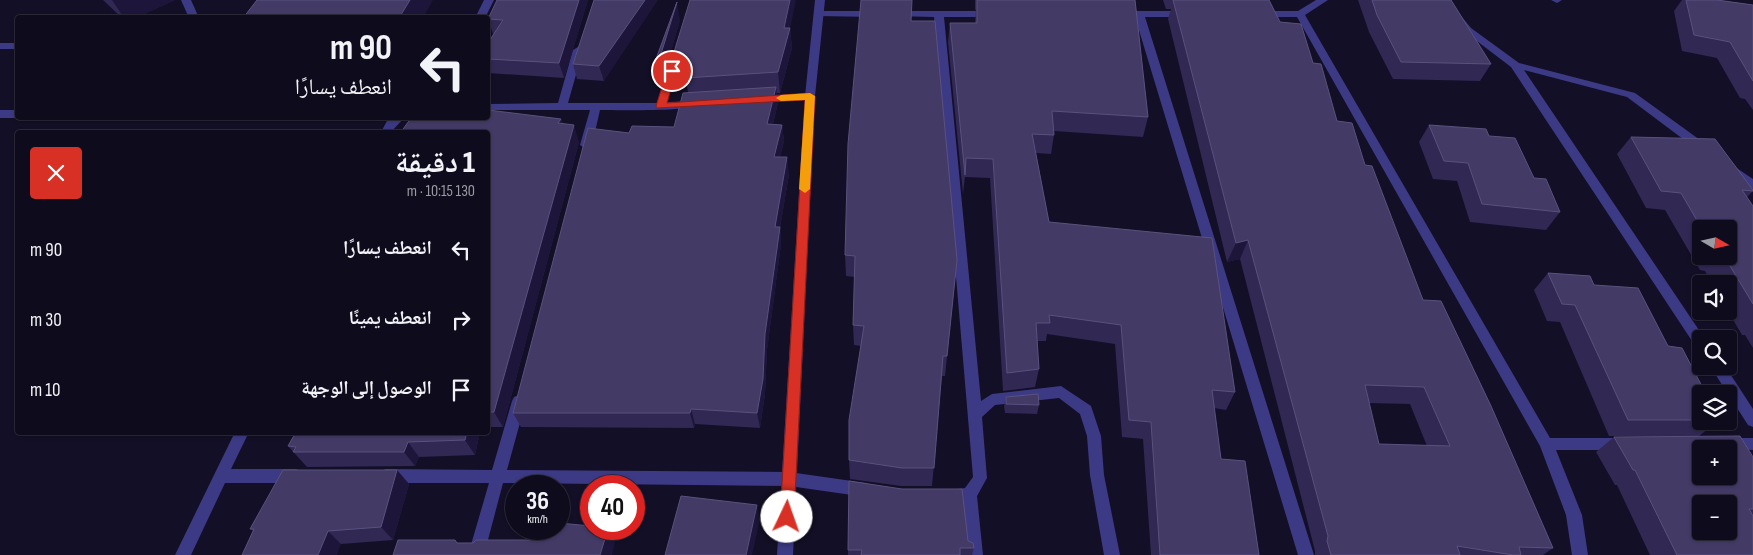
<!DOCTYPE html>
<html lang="ar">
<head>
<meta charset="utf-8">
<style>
  body { margin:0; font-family:"Sofia Sans Condensed","Noto Naskh Arabic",sans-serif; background:#171425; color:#f1f3f6; direction:rtl; height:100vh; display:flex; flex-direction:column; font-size:19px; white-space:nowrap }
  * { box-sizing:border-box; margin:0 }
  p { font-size:16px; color:#9b9ba3 }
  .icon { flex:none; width:28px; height:28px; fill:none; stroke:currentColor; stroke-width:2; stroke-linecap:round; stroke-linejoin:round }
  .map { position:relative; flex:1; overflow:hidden; direction:ltr }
  .panel { position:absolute; left:15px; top:130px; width:475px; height:305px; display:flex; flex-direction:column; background:#0e0b1c; border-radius:5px; box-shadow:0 1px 4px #0004,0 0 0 1px #2e2b3b; direction:rtl }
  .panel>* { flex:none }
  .banner { position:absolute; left:15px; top:15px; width:475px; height:105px; border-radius:5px; box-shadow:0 1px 4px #0004,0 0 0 1px #2e2b3b; direction:rtl; background:#0e0b1c; color:#f1f3f6; overflow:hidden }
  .needle { width:32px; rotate:99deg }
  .fabs { position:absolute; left:1692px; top:220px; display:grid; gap:10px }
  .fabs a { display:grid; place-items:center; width:45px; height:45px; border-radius:5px; background:#0e0b1c; box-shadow:0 1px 4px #0004,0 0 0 1px #2e2b3b; font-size:25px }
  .speed { position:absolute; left:505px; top:475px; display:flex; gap:10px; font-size:25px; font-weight:700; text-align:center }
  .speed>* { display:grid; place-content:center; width:65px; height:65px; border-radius:50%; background:#0e0b1c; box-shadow:0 1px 4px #0004,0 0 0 1px #2e2b3b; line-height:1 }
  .speed small { font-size:12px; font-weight:400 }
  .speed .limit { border:8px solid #d22; background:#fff; color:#111 }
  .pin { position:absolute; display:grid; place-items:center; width:42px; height:42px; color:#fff; margin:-21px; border:2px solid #fff; border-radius:50%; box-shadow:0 1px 5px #0007 }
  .me { position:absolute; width:55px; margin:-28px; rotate:3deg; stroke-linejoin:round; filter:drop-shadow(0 0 4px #0008) }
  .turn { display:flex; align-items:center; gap:18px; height:105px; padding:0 15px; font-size:22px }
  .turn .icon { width:65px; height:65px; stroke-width:2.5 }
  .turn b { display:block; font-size:35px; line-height:42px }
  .round { display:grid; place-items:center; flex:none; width:52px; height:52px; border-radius:5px; background:#171425 }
  .headline { display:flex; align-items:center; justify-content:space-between; height:85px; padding:0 15px }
  h1 { font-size:30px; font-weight:800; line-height:38px }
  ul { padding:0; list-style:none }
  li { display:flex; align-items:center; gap:15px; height:70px; padding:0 15px }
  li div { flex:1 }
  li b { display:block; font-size:19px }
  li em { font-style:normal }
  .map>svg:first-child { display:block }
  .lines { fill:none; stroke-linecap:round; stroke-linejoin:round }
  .minor { fill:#3d3a85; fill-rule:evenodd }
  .tertiary { fill:#3d3a85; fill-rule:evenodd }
  .wall { fill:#312854; fill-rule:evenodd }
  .shaded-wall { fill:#1d163a }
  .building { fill:#433a66; stroke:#5a527e; fill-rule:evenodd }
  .route { fill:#d93025; stroke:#8d1f18 }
  .slow { fill:#f59e0b }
</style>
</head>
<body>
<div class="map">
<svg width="1753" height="555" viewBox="0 0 1753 555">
  <rect width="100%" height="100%" fill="#130f26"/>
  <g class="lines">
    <!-- minor -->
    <g class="minor">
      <path d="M181,0h10l8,18h-10z"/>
      <path d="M484,0h10l-9,18h-10z"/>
      <path d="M1316,0h12l-23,15 245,423h71l5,2 2,4 -2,4 -5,2h-65l26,65 6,40h-16l-6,-40 -26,-69 -243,-429h-38l-5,-3 5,-3h39z"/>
      <path d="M1438,0h10l23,28 48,35 116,30 72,52 2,3 -2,3h-8l-72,-54 -103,-27 181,269h-4v9l-5,-1 -185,-280 -46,-35z"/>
      <path d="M1551,0h11l-5,3z"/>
      <path d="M819,11h58l5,3 -5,3 -61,-1v-4z"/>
      <path d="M897,11h95l5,3 -5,3h-48l37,384 11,-7 69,-8 30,20 10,30 3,39 16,80h-16l-14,-80 -3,-39 -7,-22 -21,-16 -64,7 -13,12 5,61 -10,18 6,59h-16l-5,-53 -14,1 -5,-2 -2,-5 2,-5 22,-3 8,-11 -39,-460 -40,-1v-4z"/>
      <path d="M1132,11h55l5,3 -5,3h-42l169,538h-16l-163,-538 -8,-3z"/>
      <rect x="0" y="43" width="18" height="6"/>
      <path d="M578,47l5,3 -15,53h89l14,-46 5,-3 5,3 -14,45 28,-1 5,3c-7,8 -84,6 -100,6l-8,35 -6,4 -6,-4 10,-35h-102v-6l70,-1 15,-53z"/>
      <path d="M810,93l4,1 1,2 -1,2 -54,5 -5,-3 5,-3z"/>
      <rect x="0" y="110" width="18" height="8"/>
      <path d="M393,118h11l-13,14h-10l6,-11z"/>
      <path d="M1732,165l21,14v10l-25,-17 -2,-3z"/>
      <path d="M1710,366h15l28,43v18l-5,-2z"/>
      <path d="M519,395l5,2 2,4 -19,69 282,2 77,11 5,2 2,5 -2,5 -5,2 -77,-11 -286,-3 -19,72h-16l21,-72h-103l-5,-2 -2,-5 2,-5 5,-2 106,1 20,-69 2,-4z"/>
      <path d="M235,432h14l-18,37h65l5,2 2,5 -2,5 -5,2h-71l-34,72h-16z"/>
      <path d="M1728,438h25v12l-30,-2 -2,-4 2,-4z"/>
    </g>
    <!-- tertiary -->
    <path class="tertiary" d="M815,0h10l-10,96 -22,459h-16l28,-459z"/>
  </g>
  <!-- wall -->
  <g class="wall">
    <path d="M103,0h72l-40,18h-13z"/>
    <path d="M588,0l-24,78 -76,-5v-30l5,-9 -5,-15z"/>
    <path d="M594,0l10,81 -27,-2 -4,-15z"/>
    <path d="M975,0h160l13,117 -5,20 -89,-6v4l-3,19 -15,-1 13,69 186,170 -9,18 -12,-2 7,51 38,96h-108l-8,-116 -21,-2 -7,-93 -68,-10 -1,7h-9l2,28 -4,18 -32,4 -13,-213 -25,-1 -2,17 -15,-152 2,-19h25l1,-13h-1z"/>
    <path d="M1163,0h106l11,22 33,41 24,58 28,44 58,135 130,248 -10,7h-228v-4l-75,-292 -13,3 -59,-243 3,-10h-5zM1369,403l41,1 17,42 -48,-2z"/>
    <path d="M1358,0h93l40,64 -11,17 -87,-2 -24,-47z"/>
    <path d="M1682,0h35l36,5v105l-8,-11 -5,-1 -23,-40 -35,-7 -8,-40z"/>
    <path d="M680,20l-19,65 -4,-1 -4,-17z"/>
    <path d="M912,21l45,239 -12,116h-3l-10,110h-31l-51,-7 -1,-19 12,-114 -7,-1 -1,-20 2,-48 -9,-1 -1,-21z"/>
    <path d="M790,29l2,19 -12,45h-3l1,10 -5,21 9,1 2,16 -4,16 9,17 -9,54 1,16 -14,106 -2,44 -5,34 -65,-4 -1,4 -173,-1 -8,-14 116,-280 45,-6 14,-35 -1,-6h-13l-4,-21z"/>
    <path d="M561,119l2,5 16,18 -76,285h-15v-295z"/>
    <path d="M1429,125l60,11 45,42 26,34 -14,18 -76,-8 -13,-41 -24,-2 -14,-37z"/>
    <path d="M1631,137l122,53v1l-6,6 6,9v142l-8,-13h-3l-14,-24 1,-27h-17l-7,-13 -5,-1 -35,-60 -19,-2 -29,-54zM1701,229h28v27h-28z"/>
    <path d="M1548,273l46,12 74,61 33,48v27h17l-19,15h-90l-49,-114 -13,-1 -13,-31z"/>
    <path d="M1006,397l33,8 -2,9 -32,-1 -1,-7z"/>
    <path d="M296,432h184l-5,23 -56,2 -4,9 -108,1 -19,-21z"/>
    <path d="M1614,437l139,20v98h-103l-33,-70h-2l-19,-33z"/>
    <path d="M397,470l12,14 -16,56 -52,4 -88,-13 -3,-2z"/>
    <path d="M968,541l6,7 -2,7h-124v-5z"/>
  </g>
  <!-- shaded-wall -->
  <g class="shaded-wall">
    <path d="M112,0h63l-40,18h-11z"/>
    <path d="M410,0h23l-10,18h-24z"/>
    <path d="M579,0h9l-24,78 -5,-15z"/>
    <path d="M645,0h13l-54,81 -5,-15z"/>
    <path d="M790,0h6l-6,29 2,19 -12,45 -2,-21 6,-44z"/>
    <path d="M677,2l3,18 -19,65 -4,-18z"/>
    <path d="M776,87l2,16 -9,37 -2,-16z"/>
    <path d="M561,119l5,17 -8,-13z"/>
    <path d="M574,125l5,17 -76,285 -9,-15z"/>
    <path d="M782,125l2,16 -8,32 -2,-16z"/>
    <path d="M787,157l2,17 -9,54 1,16 -14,106 -2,44 -5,34 -3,-15 18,-186z"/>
    <path d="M1248,240l-8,19 -13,3 9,-19z"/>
    <path d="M691,409l4,15 -1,4 -4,-15z"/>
    <path d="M467,432h13l-5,23 -10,-15z"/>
    <path d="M408,442l11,15 -4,9 -11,-14z"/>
    <path d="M397,470l12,14 -16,56 -12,-13z"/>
    <path d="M757,505l3,15 -8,35h-6z"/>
    <path d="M608,529h1l6,13 -3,13h-12z"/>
    <path d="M328,531l13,13 -4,11h-19z"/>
  </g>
  <!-- building -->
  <g class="building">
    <path d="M257,0h153l-11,18h-156z"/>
    <path d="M497,0h82l-20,63 -71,-4v-16l15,-23 -15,-1z"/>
    <path d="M594,0h51l-46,66 -26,-2z"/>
    <path d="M690,0h100l-6,28h6l-12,44 -93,6 3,-12 -18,-1z"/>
    <path d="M861,0h51l-1,21h24l22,239 -10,96h-4l-9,112h-32l-53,-8v-40l15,-94 -11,-1 2,-69 -10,-1 3,-111z"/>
    <path d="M977,0h158l13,117 -96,-6 2,24 -22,-1 17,88 163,16 23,154 -23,-2 9,69 24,2 14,94h-99l-9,-133 -22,-2 -8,-95 -72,-10 1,8h-14l3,46 -32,4 -14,-214 -27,-1 -1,17 -15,-152h27z"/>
    <path d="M1173,0h96l11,22 21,2 12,39 8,1 16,57 15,2 13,42 7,1 51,134 18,1 50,105 62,142 -34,-1 2,8h-8l-56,-9 3,9h-129l-4,-14 1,-5 -80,-296 -12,3zM1365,385l59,2 26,59 -71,-2z"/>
    <path d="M1372,0h79l40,64 -90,-2 -24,-47z"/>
    <path d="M1686,0h31l36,5v76l-23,-39 -36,-7z"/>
    <path d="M677,2l-20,65h-4z"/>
    <path d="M776,87l-9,37 15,1 -8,32h13l-12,70h5l-15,107 -2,45 -6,34 -66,-4 -1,4h-177l75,-285 41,5 3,-7 42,1 9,-34z"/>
    <path d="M488,110l73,9 -3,4 16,2 -80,287h-6v-280h-87l10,-14h77z"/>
    <path d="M1429,125l57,4 3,7 26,2 19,40 12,1 14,33 -78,-8 -14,-41 -24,-2z"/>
    <path d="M1631,137l84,2 38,51v1l-11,-1 11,16v98l-29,-48h5v-27h-27l-21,-36 -20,-2z"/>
    <path d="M1548,273l42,3 4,9 44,3 30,58 14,2 24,46h-5v26h-73l-53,-115 -13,-1z"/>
    <path d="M1038,394l1,11 -33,-1v-7z"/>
    <path d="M296,432h171l-2,8 -57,2 -4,10h-111l3,-5 -8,-1z"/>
    <path d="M1740,436l13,21v52h-4l4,7v39h-76l-42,-85h-2l-19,-33zM1701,449h28v27h-28zM1701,504h28v27h-28z"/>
    <path d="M283,470h114l-16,57 -53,4 -10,24h-76l12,-26h-4z"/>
    <path d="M849,481l53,8h60l6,52 5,2 1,5h-14v7h-99l1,-5h-14z"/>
    <path d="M681,496l76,9 -11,50h-81z"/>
    <path d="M559,523l32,3v3h17l-8,26h-207l5,-15h57l2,3h16l3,-3h55l4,-11h24z"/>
  </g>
  <!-- route -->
  <path class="route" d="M672,68l4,3 -9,32 143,-10 5,3 -21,421 -3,5 -4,1 -5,-1 -2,-5 25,-417 -148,8 -1,-2 11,-35z"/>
  <!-- slow -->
  <path class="slow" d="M810,93l5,3 -5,93 -5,4 -6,-4 6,-89 -24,1 -5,-3 5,-3z"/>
</svg>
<div class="fabs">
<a><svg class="needle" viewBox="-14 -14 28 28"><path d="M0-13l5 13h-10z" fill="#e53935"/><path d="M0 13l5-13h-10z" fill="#9b9ba3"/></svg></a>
<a><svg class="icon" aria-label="sound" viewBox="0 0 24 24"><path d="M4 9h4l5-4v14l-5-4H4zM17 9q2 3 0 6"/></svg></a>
<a><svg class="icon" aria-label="search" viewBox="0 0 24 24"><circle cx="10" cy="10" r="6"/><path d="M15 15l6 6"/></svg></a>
<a><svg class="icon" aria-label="layers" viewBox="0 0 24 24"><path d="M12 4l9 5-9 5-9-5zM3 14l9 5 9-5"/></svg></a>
<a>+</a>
<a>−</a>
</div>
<div class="speed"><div>36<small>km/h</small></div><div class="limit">40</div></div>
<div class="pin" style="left:672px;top:71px;background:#d93025"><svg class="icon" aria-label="arrive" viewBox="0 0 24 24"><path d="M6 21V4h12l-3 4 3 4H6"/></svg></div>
<svg class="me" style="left:787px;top:517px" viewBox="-20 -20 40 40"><circle r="19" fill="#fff"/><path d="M0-13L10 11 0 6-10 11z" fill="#d93025"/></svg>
<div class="banner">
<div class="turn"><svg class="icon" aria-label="left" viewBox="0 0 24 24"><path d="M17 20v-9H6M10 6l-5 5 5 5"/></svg><div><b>90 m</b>انعطف يسارًا</div></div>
</div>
<section class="panel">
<div class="headline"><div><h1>1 دقيقة</h1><p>130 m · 10:15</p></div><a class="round" style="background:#d93025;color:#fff"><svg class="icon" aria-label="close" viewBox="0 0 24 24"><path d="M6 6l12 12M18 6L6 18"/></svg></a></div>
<ul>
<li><svg class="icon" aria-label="left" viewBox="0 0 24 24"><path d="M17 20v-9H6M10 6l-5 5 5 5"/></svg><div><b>انعطف يسارًا</b></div><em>90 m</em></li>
<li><svg class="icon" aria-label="right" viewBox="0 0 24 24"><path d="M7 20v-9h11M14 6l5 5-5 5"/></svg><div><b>انعطف يمينًا</b></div><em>30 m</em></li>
<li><svg class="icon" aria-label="arrive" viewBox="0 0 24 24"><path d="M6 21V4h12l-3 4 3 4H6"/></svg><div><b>الوصول إلى الوجهة</b></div><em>10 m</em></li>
</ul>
</section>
</div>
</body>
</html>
